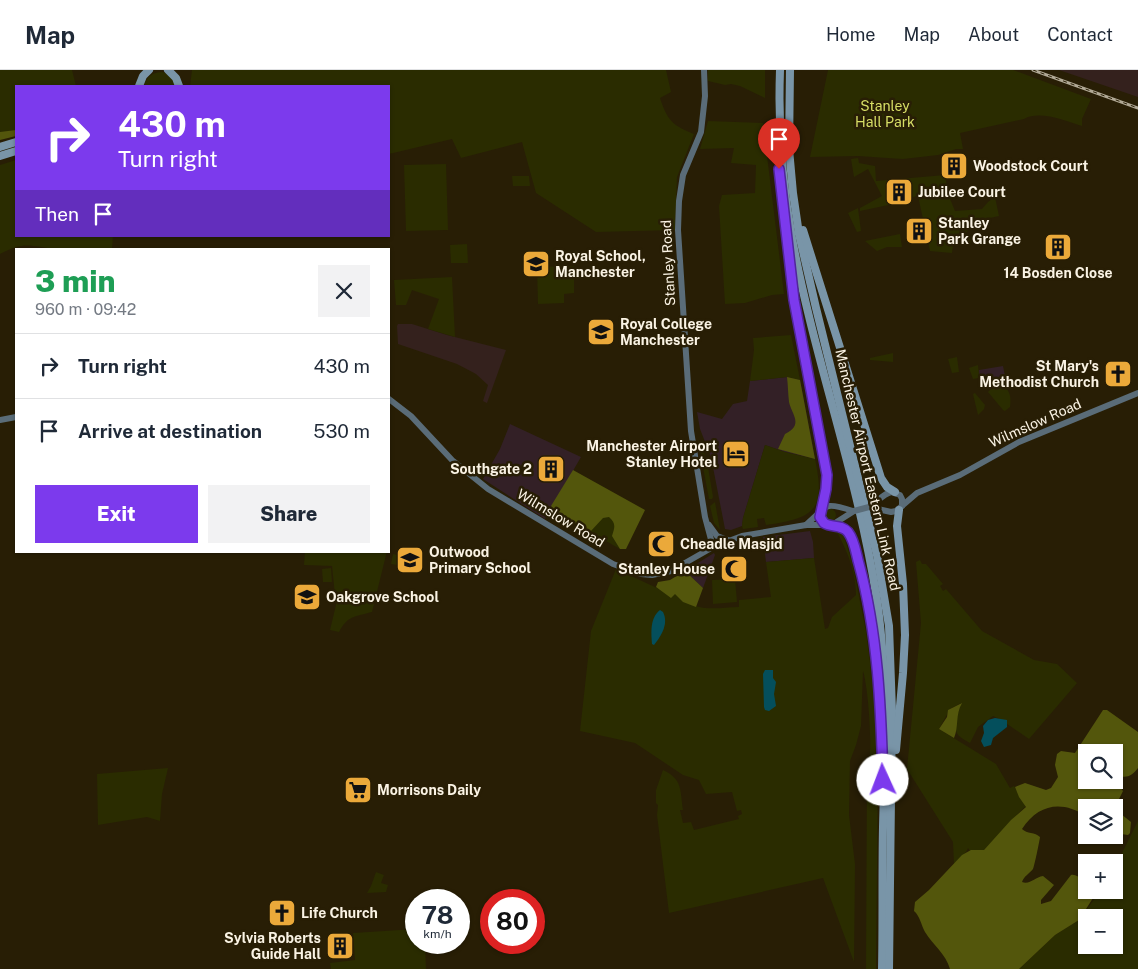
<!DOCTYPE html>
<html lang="en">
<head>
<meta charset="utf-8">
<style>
  body { margin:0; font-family:"Public Sans",sans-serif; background:#f2f2f3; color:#1f2937; height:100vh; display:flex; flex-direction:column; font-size:19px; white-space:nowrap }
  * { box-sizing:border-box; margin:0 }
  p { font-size:16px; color:#747a83 }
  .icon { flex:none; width:28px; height:28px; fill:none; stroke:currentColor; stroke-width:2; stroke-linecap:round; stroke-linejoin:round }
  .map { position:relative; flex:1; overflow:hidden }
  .details { position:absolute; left:15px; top:178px; width:375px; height:305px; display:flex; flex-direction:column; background:#fff; border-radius:0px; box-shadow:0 1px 4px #0004 }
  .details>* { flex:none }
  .top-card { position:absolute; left:15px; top:15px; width:375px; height:152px; border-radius:0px; box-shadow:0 1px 4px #0004; background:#7c3aed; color:#fff; overflow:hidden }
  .controls { position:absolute; left:1078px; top:674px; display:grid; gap:10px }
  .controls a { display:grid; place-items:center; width:45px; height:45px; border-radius:0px; background:#fff; box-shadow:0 1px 4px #0004; font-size:25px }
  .speed { position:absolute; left:405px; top:819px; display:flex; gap:10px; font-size:25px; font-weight:700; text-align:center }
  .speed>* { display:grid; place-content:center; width:65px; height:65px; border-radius:50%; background:#fff; box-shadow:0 1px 4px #0004; line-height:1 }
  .speed small { font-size:12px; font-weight:400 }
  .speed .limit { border:8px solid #d22; background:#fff; color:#111 }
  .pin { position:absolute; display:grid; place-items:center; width:42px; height:42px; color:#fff; margin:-51px -21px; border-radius:50% 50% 50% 0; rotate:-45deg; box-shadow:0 0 5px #0007 }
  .pin .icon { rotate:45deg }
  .me { position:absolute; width:55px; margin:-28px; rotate:358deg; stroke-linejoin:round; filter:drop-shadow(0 0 4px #0008) }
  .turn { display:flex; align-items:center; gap:18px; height:105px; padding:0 20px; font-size:22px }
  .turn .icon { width:65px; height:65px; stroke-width:2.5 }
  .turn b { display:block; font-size:35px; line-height:42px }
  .then { display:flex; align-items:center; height:48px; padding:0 20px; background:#0003; gap:10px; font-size:19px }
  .round { display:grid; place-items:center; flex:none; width:52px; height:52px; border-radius:0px; background:#f2f2f3 }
  .headline { display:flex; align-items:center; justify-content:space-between; height:85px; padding:0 20px }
  h1 { font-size:30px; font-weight:800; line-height:38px; color:#1e9e55 }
  .cta { display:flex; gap:10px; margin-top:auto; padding:10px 20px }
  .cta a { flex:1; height:58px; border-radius:0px; background:#7c3aed; color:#fff; font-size:20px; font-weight:800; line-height:58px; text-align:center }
  .cta a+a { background:#f2f2f3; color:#1f2937 }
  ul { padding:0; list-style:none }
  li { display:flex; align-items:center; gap:15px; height:65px; padding:0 20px; border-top:1px solid #e0e1e3 }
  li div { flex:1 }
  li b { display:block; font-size:19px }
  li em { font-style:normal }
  header { display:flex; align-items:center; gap:30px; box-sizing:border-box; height:70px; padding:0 25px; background:#fff; border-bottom:1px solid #e0e1e3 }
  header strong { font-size:24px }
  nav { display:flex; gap:28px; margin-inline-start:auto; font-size:18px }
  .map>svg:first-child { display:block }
  .commercial { fill:#332026 }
  .industrial { fill:#34211d }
  .green { fill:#2a2c00; fill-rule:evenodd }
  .forest { fill:#53560c }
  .water { fill:#044f5c }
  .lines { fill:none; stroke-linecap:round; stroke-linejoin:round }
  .secondary { stroke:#5a6c78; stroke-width:6 }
  .highway { stroke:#7995a8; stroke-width:8 }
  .rail-casing { stroke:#b0a895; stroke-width:3 }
  .rail { stroke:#281e05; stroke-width:1; stroke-dasharray:4; stroke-linecap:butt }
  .secondary-bridge { stroke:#5a6c78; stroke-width:6 }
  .route-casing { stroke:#51269a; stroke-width:12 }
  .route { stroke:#7c3aed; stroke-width:9 }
  .labels { text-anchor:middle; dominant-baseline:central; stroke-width:5; stroke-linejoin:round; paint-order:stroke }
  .park-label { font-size:14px; fill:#d6dd65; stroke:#281e05 }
  .poi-label { font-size:14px; font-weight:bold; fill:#faf3e4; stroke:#281e05; text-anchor:start }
  .street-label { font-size:14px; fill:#faf3e4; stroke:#281e05 }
</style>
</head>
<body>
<header>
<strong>Map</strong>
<nav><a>Home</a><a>Map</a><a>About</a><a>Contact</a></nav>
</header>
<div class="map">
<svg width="1138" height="899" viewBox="0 0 1138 899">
  <rect width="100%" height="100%" fill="#281e05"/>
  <!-- commercial -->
  <g class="commercial">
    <path d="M1003,296l3,15 -26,3 -1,-14z"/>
    <path d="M787,307l13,3 15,79 -30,-7 -20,-7 -22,73 -1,8 -11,4 -6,-1 -14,-72 -11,-28 -3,-17 25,7 11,-15 14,-3 3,-20z"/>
    <path d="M510,354l71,33 -36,62 -62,-40 17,-30z"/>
    <path d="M810,461l3,11 1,16 -48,4 -3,-25z"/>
    <path d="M714,483l1,2 -12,33 -18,-17z"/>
  </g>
  <!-- industrial -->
  <g class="industrial">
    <path d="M1059,0h79v27z"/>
    <path d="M398,254h14l35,11 59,15 -19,53 -4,-2 5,-16 -12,-11 -19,-10 -59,-20 -1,-18z"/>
  </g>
  <!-- green -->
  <g class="green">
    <path d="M0,0h72l4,16h-60v47l-16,5z"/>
    <path d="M192,0h474l5,22 -11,6c7,22 13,28 34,36l-17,43 -2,53 -79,2 -60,-39 -14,-51 -61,16 -9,-19 -63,15v-68h-199z"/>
    <path d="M708,0h57v28l-25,-12 -9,-2 -6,1 -17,-4z"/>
    <path d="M828,0h185l78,29 -9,20v7c-17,-5 -42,-16 -58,-7l-64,14 3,16h-7l-18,6 -35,4 -45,-3 -48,1z"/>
    <path d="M162,2c8,2 11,6 14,14h-32c2,-9 9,-14 18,-14z"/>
    <path d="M708,51l55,2 21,171 -12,1 -27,8 -20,1 -6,-98 3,-11 33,-2 1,-28 -25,-2 3,-15 -34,1z"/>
    <path d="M858,88l1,5 16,3 1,15 69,-6 3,19 7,17 27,-2 6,-7 7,-5 4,19 -23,5 -11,13 12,8 -24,3 -1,8 -22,-2 -12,-55 -11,2 -4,-16 -13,3 3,19 -33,7v-3l22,-12 -14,-27 -14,8 -3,-18z"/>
    <path d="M16,90v76h97l-1,13c-18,0 -37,1 -55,0 -26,-2 -31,-9 -57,5v-89z"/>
    <path d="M446,94l2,66 -42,1 -2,-66z"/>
    <path d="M512,106h17l1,10h-17z"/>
    <path d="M858,138l3,23 -4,1 -9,-19z"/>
    <path d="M900,164l2,13h-15l-10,4 -12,-10z"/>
    <path d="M467,174l1,19h-17l-1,-18z"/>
    <path d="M574,196v27l-10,1v9l-26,1 -1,-37z"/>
    <path d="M452,207l3,60 -27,-8 11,-30 -27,-9 -6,15h-10l-2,-25z"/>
    <path d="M791,265l9,45 -13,-3 -37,4 4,-31 -1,-12z"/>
    <path d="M893,283v9l-23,-2v-2z"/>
    <path d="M957,287l2,15 -7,1 -4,-14z"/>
    <path d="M978,295l1,11 -1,2 -5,1 -4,-11z"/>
    <path d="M1003,317c8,3 8,12 7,20l-5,4 -2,-1 -15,-18 4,-4z"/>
    <path d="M975,323l10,12 -1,4 -6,6 -5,-21z"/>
    <path d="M698,370l2,2 7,19 6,36 -1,2h-3z"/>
    <path d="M765,375l20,7 30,7c11,51 0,59 -49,66l-2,-7 -7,1 1,8 -15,2 -1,-3 1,-8z"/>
    <path d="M715,432l5,28 -6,-7 -4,-17z"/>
    <circle cx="830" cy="445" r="6"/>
    <path d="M602,440l28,17 -10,22 -30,-17z"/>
    <path d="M834,461h5l5,5 8,26 14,69 10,79 2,58 -2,201h-10l1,-200c7,-12 1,-84 -4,-98l-2,55 -5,19 -6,16 -1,54 6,49 -1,98 -31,-84 -154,35 -12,-98 1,-10 -2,-2v-13l7,-20c20,9 17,21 20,40h-3l3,13 8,-1 3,8 45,-11 -1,-3 4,-2 -1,-4 -4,1 -5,-19 -26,2 -7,-14 -16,-5 -48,-32 -55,-12 11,-100 25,-62 41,19 14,9 4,-4c19,20 39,15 64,14v-7l32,-3 -5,-35 48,-4 11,71 3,-1 4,-11 24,-22c0,-22 -8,-42 -18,-61l-5,-2z"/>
    <path d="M305,481h82l-15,61c-17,5 -24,3 -33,20l-9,-2 6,-25 -4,-39 -28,-1z"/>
    <path d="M393,484l19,4 -2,9 -19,-3z"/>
    <path d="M920,490l2,4h4l17,20 -3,2 3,5 3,-2 36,42 52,29 23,4 20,19 -48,56 -29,-20 -7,-3 -15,11 -8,16c-3,-2 -8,-4 -11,-7 -8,-8 -1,-25 2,-33l-11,6 -11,20 57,35 14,24 4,-2 12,20c-18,16 -32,37 -51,52l-7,-10 -2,4 -12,12 -1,-22 -46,-73 14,-146 -5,-61z"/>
    <path d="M331,498l1,14h-9l-1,-13z"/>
    <path d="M735,509l2,23 -24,2 -1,-24z"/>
    <path d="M168,698l-6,26 -2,27 -13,-4 -49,8 -1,-51z"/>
    <path d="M1138,751v148h-119l36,-34 24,-15 22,-30h13v-21zM1086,848h28v27h-28z"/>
    <path d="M376,802l8,3 -3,8 7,2 -2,7 -19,1 4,-7z"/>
    <path d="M416,859v13l9,1 1,26h-95l-1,-6 25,-3 -2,-27z"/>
  </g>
  <!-- forest -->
  <g class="forest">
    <path d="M16,60v6l-16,4v-8z"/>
    <path d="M787,307l13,3 15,79 -37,-10 7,-15c19,-9 7,-19 4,-32 -1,-8 -1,-17 -2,-25z"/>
    <path d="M573,400l72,40 -19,39h-6l-8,-13c3,-9 4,-13 -3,-19l-6,1 -13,14 -37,-22 -2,-4z"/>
    <path d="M685,501l18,17 -7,19 -13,-5 -8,-8 -4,4 -15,-11 2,-5 12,-2z"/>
    <path d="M962,633c-7,12 -3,24 -8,35l-15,-9 8,-12 1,-7z"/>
    <path d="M1103,640h4l31,22v36c-6,8 -12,11 -21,7l-3,2v-25h-28v28l28,-1 9,12 -7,14v5l15,12 -1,11 -2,2 -14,-2v-25h-28v8c-24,-16 -48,-12 -64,13 5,5 13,3 18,8 0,2 -6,31 -7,32 -4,5 -9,7 -11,13 8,3 13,-5 21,-6l11,9 -13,15v4l10,-3 20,-26c7,-2 15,9 15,15l7,1v7l-14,22 -24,15 -36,34h-69c-4,-15 -17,-24 -25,-37 -4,-7 -5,-16 -11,-21l1,-9 14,-12 33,-35 9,-5h13l27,-30 15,-13 -7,-10 -4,-10 10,-4 21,7 5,-2 7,-11 -3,-12 2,-11 4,-3 14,2z"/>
  </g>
  <!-- water -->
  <g class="water">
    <path d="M660,540l3,2c6,12 -2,24 -9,33l-2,-1c-1,-12 -2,-26 8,-34z"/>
    <path d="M765,600h8v8l3,4 -2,12 2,12 -7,5 -4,-1 -1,-3 -1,-33z"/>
    <path d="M995,648l12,2v7l-14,11 -2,7 -7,2 -3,-6 3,-8 -1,-7 5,-6z"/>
  </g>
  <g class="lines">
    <!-- secondary -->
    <g class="secondary">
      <path d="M704,0l1,26 -4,36 -18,43 -4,26 -1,29 13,201 14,86 8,30"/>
      <path d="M389,329l22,17 41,44 36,29 125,75 28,10 11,1 19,-4 42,-24 29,-11 64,-11h26l22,-14"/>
      <path d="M0,350l16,-3"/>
      <path d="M869,437l22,5 5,-1 21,-18 43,-18 59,-33 119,-49"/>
      <path d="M869,437c7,-4 14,-13 22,-15l9,3 2,4v7"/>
      <path d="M826,454c-7,-5 -8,-16 3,-18 6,-1 18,3 24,5"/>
      <path d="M709,455l8,11 11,4"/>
      <path d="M806,455l15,-14"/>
    </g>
    <!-- highway -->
    <g class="highway">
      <path d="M168,0l8,8 3,8"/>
      <path d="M780,0c-2,56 2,113 12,168 22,120 65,236 84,356 12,77 9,156 7,233 -1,47 0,95 -1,142"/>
      <path d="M790,0l-1,79 4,44 6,41 17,74 61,247 12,71 3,85 -3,258"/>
      <path d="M139,16l4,-10 6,-6"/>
      <path d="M0,77l16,-5"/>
      <path d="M0,86l16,-5"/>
      <path d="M785,154l9,77 33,174 -1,14 -4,21"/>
      <path d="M803,160l78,248 6,9 8,5"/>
      <path d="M834,455l12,5 3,4c21,49 25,105 30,157"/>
      <path d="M896,680l7,-77 2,-38 -2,-51 -6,-58 2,-16"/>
    </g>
    <!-- rail casing -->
    <g class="rail-casing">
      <path id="rail" d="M1033,0l105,38"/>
    </g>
    <!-- rail -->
    <use href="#rail" class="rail"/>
    <!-- secondary-bridge -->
    <path class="secondary-bridge" d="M854,441l15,-4"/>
  </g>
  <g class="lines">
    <!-- route casing -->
    <g class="route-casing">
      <path id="route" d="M779,99l15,131 33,175 -1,14 -6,28 4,6c8,5 17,1 24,9 7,9 8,22 11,32 19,70 22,144 24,216"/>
    </g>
    <!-- route -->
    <use href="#route" class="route"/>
  </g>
  <!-- icons -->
  <defs>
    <g id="building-square" transform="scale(1.4375)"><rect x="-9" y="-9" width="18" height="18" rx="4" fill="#eba93a" stroke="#281e05"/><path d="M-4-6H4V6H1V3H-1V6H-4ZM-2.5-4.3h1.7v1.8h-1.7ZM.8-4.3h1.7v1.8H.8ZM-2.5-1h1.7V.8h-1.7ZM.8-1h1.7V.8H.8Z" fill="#111"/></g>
    <g id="school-square" transform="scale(1.4375)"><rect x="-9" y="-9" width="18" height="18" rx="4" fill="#eba93a" stroke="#281e05"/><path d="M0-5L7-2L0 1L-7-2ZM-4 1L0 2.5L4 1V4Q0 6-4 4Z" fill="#111"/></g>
    <g id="university-square" transform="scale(1.4375)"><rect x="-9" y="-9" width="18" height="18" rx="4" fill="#eba93a" stroke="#281e05"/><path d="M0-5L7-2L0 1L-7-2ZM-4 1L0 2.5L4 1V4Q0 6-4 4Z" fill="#111"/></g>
    <g id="church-square" transform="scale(1.4375)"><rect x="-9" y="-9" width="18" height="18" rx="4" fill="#eba93a" stroke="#281e05"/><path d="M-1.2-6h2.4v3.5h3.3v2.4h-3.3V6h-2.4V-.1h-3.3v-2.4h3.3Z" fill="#111"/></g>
    <g id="hotel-square" transform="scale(1.4375)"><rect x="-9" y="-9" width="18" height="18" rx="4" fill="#eba93a" stroke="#281e05"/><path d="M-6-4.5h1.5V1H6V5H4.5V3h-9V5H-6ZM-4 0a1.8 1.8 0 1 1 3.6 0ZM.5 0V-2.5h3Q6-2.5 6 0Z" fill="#111"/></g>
    <g id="mosque-square" transform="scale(1.4375)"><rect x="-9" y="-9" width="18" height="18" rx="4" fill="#eba93a" stroke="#281e05"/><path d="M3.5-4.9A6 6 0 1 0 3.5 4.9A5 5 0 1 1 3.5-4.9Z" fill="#111"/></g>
    <g id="supermarket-square" transform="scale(1.4375)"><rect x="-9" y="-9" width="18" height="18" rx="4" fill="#eba93a" stroke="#281e05"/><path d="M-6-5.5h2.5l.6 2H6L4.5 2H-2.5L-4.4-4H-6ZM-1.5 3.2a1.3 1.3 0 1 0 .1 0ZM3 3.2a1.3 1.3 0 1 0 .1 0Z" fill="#111"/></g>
  </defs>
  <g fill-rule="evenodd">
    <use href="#building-square" x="954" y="96"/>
    <use href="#building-square" x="899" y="122"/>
    <use href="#building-square" x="919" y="161"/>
    <use href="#building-square" x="1058" y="177"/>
    <use href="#school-square" x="536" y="194"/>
    <use href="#university-square" x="601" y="262"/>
    <use href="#church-square" x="1118" y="304"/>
    <use href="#hotel-square" x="736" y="384"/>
    <use href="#building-square" x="551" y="399"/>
    <use href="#mosque-square" x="661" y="474"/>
    <use href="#school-square" x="410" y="490"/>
    <use href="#mosque-square" x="734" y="499"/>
    <use href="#school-square" x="307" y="527"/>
    <use href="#supermarket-square" x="358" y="720"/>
    <use href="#church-square" x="282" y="843"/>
    <use href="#building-square" x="340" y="876"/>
  </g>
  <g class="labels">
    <!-- park labels -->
    <g class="park-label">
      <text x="885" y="36">Stanley<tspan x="885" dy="16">Hall Park</tspan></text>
    </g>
    <!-- poi labels -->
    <g class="poi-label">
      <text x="973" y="96">Woodstock Court</text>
      <text x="918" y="122">Jubilee Court</text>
      <text x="938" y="153">Stanley<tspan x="938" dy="16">Park Grange</tspan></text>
      <text x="555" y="186">Royal School,<tspan x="555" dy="16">Manchester</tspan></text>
      <text x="1058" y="203" text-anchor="middle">14 Bosden Close</text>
      <text x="620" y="254">Royal College<tspan x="620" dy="16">Manchester</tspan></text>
      <text x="1099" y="296" text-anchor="end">St Mary's<tspan x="1099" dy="16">Methodist Church</tspan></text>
      <text x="717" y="376" text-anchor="end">Manchester Airport<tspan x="717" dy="16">Stanley Hotel</tspan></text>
      <text x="532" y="399" text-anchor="end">Southgate 2</text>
      <text x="680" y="474">Cheadle Masjid</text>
      <text x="429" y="482">Outwood<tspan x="429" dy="16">Primary School</tspan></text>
      <text x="715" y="499" text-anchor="end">Stanley House</text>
      <text x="326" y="527">Oakgrove School</text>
      <text x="377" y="720">Morrisons Daily</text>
      <text x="301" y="843">Life Church</text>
      <text x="321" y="868" text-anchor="end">Sylvia Roberts<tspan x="321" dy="16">Guide Hall</tspan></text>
    </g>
    <!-- street labels -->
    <g class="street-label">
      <text transform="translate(668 193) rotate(-93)">Stanley Road</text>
      <text transform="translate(1035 353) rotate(-24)">Wilmslow Road</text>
      <text transform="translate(868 400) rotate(77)">Manchester Airport Eastern Link Road</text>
      <text transform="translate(561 448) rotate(31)">Wilmslow Road</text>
    </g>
  </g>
</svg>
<div class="controls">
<a><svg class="icon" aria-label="search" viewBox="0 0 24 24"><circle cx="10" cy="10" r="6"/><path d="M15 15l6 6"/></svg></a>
<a><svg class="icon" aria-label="layers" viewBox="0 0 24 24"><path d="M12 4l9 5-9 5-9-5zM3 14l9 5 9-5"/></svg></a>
<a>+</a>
<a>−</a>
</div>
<div class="speed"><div>78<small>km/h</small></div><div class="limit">80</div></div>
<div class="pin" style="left:779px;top:99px;background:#d93025"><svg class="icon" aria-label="arrive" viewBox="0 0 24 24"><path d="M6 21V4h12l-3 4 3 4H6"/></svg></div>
<svg class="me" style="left:883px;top:710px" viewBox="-20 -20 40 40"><circle r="19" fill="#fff"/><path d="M0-13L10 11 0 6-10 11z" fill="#7c3aed"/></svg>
<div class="top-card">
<div class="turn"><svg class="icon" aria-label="right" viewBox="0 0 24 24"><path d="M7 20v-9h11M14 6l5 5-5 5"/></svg><div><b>430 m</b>Turn right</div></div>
<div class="then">Then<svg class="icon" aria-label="arrive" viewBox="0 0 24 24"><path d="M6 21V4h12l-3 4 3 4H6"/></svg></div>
</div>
<section class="details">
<div class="headline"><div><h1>3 min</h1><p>960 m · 09:42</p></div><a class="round"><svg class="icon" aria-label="close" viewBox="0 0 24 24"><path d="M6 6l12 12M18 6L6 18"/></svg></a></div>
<ul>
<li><svg class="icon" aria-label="right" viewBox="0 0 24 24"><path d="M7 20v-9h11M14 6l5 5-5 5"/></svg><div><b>Turn right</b></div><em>430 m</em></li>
<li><svg class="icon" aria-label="arrive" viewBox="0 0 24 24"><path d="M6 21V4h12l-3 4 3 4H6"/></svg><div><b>Arrive at destination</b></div><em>530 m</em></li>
</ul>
<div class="cta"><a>Exit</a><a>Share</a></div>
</section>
</div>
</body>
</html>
